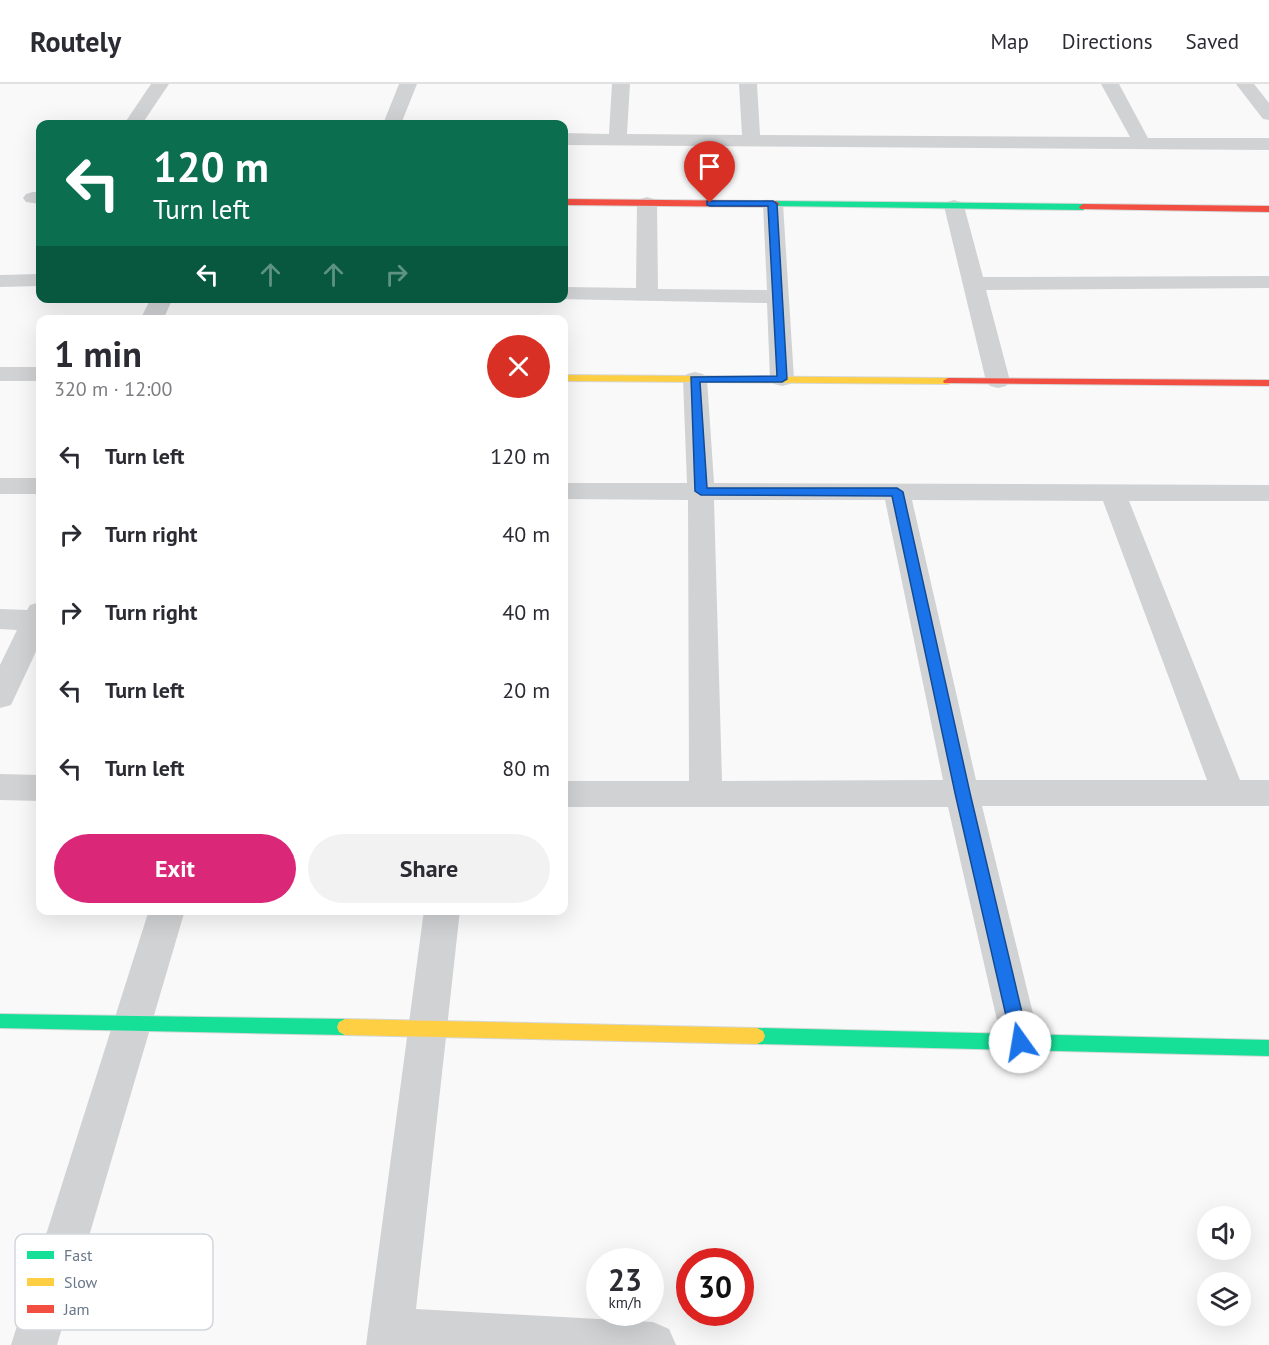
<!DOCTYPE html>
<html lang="en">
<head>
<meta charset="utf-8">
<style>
  body { margin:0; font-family:"PT Sans",sans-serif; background:#f2f2f3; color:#2b2b33; height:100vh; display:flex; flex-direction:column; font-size:22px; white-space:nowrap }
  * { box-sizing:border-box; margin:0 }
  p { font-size:20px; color:#7c7c81 }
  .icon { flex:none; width:33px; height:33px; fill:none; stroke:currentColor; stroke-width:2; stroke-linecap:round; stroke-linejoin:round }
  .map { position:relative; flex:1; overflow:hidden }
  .side { position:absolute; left:36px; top:231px; width:532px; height:600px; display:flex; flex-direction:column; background:#fff; border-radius:12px; box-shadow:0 6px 24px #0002 }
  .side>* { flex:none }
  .hud { position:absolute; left:36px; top:36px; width:532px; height:183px; border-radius:12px; box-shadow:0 6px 24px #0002; background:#0b6e4f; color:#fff; overflow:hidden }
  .controls { position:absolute; left:1197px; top:1122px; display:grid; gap:12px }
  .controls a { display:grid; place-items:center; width:54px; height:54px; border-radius:50%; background:#fff; box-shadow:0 6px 24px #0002; font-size:30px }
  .speed { position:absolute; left:586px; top:1164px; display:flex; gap:12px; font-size:30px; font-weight:700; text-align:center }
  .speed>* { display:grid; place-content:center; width:78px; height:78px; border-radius:50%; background:#fff; box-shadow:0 6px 24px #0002; line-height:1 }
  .speed small { font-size:15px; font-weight:400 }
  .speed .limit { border:9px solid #d22; background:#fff; color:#111 }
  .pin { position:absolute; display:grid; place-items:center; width:51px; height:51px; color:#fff; margin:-62px -26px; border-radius:50% 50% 50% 0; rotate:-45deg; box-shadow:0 0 6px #0007 }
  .pin .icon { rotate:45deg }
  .me { position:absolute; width:66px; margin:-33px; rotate:347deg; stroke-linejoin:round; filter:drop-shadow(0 0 4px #0008) }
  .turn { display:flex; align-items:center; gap:21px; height:126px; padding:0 18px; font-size:27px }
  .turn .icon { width:78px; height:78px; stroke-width:2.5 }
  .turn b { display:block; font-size:42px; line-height:51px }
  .lanes { display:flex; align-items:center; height:57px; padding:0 18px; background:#0003; justify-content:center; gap:30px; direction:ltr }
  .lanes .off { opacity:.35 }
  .round { display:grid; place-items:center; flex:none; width:63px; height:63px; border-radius:32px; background:#f2f2f3 }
  .summary { display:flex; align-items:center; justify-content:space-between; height:102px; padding:0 18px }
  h1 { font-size:36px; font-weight:700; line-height:45px }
  .button { display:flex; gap:12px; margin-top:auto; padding:12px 18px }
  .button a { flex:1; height:69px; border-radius:36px; background:#db2777; color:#fff; font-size:24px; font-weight:700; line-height:69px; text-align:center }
  .button a+a { background:#f2f2f3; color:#2b2b33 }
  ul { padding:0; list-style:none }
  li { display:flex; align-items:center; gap:18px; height:78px; padding:0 18px }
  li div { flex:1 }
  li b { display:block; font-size:22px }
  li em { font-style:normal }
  header { display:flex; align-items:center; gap:36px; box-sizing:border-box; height:84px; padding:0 30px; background:#fff; border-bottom:2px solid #e1e1e2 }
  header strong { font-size:28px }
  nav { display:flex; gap:33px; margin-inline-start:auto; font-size:21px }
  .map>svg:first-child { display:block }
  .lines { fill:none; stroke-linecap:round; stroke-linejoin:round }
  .fast-casing { stroke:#d6d7d8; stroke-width:2 }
  .slow-casing { stroke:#d6d7d8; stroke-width:2 }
  .jam-casing { stroke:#d6d7d8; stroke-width:2 }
  .street { fill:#d1d2d4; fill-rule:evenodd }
  .fast { fill:#16e098; fill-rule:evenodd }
  .slow { fill:#ffcf43; fill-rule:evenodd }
  .jam { fill:#f24e42; fill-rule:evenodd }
  .route { fill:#1a73e8; stroke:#114b97; stroke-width:1.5 }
  .key { fill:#fff; stroke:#d2d6dc; stroke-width:1.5 }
  .key-label { font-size:16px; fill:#687789 }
</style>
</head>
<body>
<header>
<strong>Routely</strong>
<nav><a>Map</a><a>Directions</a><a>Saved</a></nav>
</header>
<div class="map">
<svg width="1269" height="1261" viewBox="0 0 1269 1261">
  <rect width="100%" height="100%" fill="#f9f9f9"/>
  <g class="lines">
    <!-- fast casing -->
    <g class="fast-casing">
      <g id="fast">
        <path d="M776,117l307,3 4,3 -4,3 -310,-4 -1,-2z"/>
        <path d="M0,930l345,5 6,3 2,5 -2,5 -6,3 -345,-7z"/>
        <path d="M757,944l512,12v16l-512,-12 -6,-3 -2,-5 2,-5z"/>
      </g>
    </g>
    <!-- slow casing -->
    <g class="slow-casing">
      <g id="slow">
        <path d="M564,291l384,3 5,3 -5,3 -384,-3z"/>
        <path d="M345,935l412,9 6,3 2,5 -2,5 -6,3 -412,-9 -6,-3 -2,-5 2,-5z"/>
      </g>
    </g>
    <!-- jam casing -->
    <g class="jam-casing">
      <g id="jam">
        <path d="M564,115l212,2 4,3 -4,3 -212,-2z"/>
        <path d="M1083,120l186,2v6l-189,-3 -1,-2z"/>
        <path d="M948,294l321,2v6l-325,-3 -1,-2z"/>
      </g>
    </g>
    <!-- street -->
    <g class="street">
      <path d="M151,0h18l-27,40h-18z"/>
      <path d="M399,0h18l-16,40h-18z"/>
      <path d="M612,0h18l-3,50 115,1 -3,-51h18l3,51 370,2 -29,-53h18l29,54h121v12l-705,-5v-12l45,1z"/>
      <path d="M1236,0h18l15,19v17l-6,-1z"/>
      <path d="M33,108h7v12l-14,-2 -3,-4 3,-4z"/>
      <path d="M647,113l7,2 3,4 1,86 109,1 -4,-86 3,-4h14l3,4 11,175 -4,5 -8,2 -8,-2 -4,-5 -3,-76 -211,-4 8,-1v-11l72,1 1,-85 3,-4z"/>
      <path d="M954,116l7,2 3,4 19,71 286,-1v12l-283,2 24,91 -4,5 -8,2 -8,-2 -4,-5 -42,-175 3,-4z"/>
      <path d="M40,190v12l-40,1v-12z"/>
      <path d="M151,214h22l-10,22h-23z"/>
      <rect x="0" y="283" width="40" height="14"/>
      <path d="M695,288l8,2 4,5 7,104 555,2v16h-140l111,279h29v26h-287l58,236 -5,13 -14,5 -14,-5 -5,-13 -54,-235h-384v-26h125l-1,-281 -124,-1v-16h123l-4,-104 4,-5zM714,416h171l58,280 -221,1zM912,416l191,1 104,279h-231z"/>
      <rect x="0" y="394" width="40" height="16"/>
      <path d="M40,518v41l-29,62 -11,3v-43l17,-35 -17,-1v-20l27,1 3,-5z"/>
      <path d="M0,690l40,1v26l-40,-1z"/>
      <path d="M149,826h36l-128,435h-46z"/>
      <path d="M424,826h36l-44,399 237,13 16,7 7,16h-310z"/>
    </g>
    <!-- fast -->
    <use href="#fast" class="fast"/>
    <!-- slow -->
    <use href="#slow" class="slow"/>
    <!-- jam -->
    <use href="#jam" class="jam"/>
  </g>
  <!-- route -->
  <path class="route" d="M707,117h66l4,3 10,175 -5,3h-82l7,106h190l6,4 67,301 59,249 -3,6 -6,2 -6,-2 -2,-6 -57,-249 -63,-297 -191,-1 -6,-4 -4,-114 86,-1 -9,-170h-58l-3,-1z"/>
  <!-- legend -->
  <rect x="15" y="1150" width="198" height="96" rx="9" class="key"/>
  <rect x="27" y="1167" width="27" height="8" fill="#16e098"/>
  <rect x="27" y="1194" width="27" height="8" fill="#ffcf43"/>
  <rect x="27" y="1221" width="27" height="8" fill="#f24e42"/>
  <g class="key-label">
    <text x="64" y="1177">Fast</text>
    <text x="64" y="1204">Slow</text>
    <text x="64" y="1231">Jam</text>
  </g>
</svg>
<div class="controls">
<a><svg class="icon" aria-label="sound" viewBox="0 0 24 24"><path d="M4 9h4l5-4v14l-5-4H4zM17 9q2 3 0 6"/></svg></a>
<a><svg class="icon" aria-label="layers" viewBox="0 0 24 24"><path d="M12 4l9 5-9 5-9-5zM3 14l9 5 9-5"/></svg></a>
</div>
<div class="speed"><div>23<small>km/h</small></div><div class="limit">30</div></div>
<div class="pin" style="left:710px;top:119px;background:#d93025"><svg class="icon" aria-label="arrive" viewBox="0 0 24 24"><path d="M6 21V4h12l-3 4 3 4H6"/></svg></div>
<svg class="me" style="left:1020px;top:958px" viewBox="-20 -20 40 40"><circle r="19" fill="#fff"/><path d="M0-13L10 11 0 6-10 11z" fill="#1a73e8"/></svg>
<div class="hud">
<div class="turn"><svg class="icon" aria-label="left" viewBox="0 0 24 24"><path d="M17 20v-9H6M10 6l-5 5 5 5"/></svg><div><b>120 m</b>Turn left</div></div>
<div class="lanes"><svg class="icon" aria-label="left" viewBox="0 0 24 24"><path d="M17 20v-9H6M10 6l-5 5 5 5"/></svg><svg class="icon off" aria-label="ahead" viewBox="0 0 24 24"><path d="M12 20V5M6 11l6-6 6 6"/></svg><svg class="icon off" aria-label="ahead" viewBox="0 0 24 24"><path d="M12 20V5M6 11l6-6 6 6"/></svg><svg class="icon off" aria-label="right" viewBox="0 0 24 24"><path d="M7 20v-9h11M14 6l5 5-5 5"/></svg></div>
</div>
<section class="side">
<div class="summary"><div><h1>1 min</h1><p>320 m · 12:00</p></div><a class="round" style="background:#d93025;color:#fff"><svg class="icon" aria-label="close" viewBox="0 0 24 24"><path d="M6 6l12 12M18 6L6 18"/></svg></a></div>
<ul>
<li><svg class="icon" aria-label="left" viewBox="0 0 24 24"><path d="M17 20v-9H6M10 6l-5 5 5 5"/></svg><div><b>Turn left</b></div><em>120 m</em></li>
<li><svg class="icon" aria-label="right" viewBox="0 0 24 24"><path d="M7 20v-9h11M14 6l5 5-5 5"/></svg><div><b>Turn right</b></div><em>40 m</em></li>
<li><svg class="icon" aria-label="right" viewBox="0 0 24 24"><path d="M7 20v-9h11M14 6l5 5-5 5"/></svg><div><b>Turn right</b></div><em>40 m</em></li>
<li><svg class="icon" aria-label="left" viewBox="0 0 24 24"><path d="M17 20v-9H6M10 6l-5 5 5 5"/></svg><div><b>Turn left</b></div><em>20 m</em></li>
<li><svg class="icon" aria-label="left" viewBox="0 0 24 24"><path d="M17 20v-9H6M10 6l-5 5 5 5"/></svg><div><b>Turn left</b></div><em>80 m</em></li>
</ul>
<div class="button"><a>Exit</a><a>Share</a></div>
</section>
</div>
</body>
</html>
